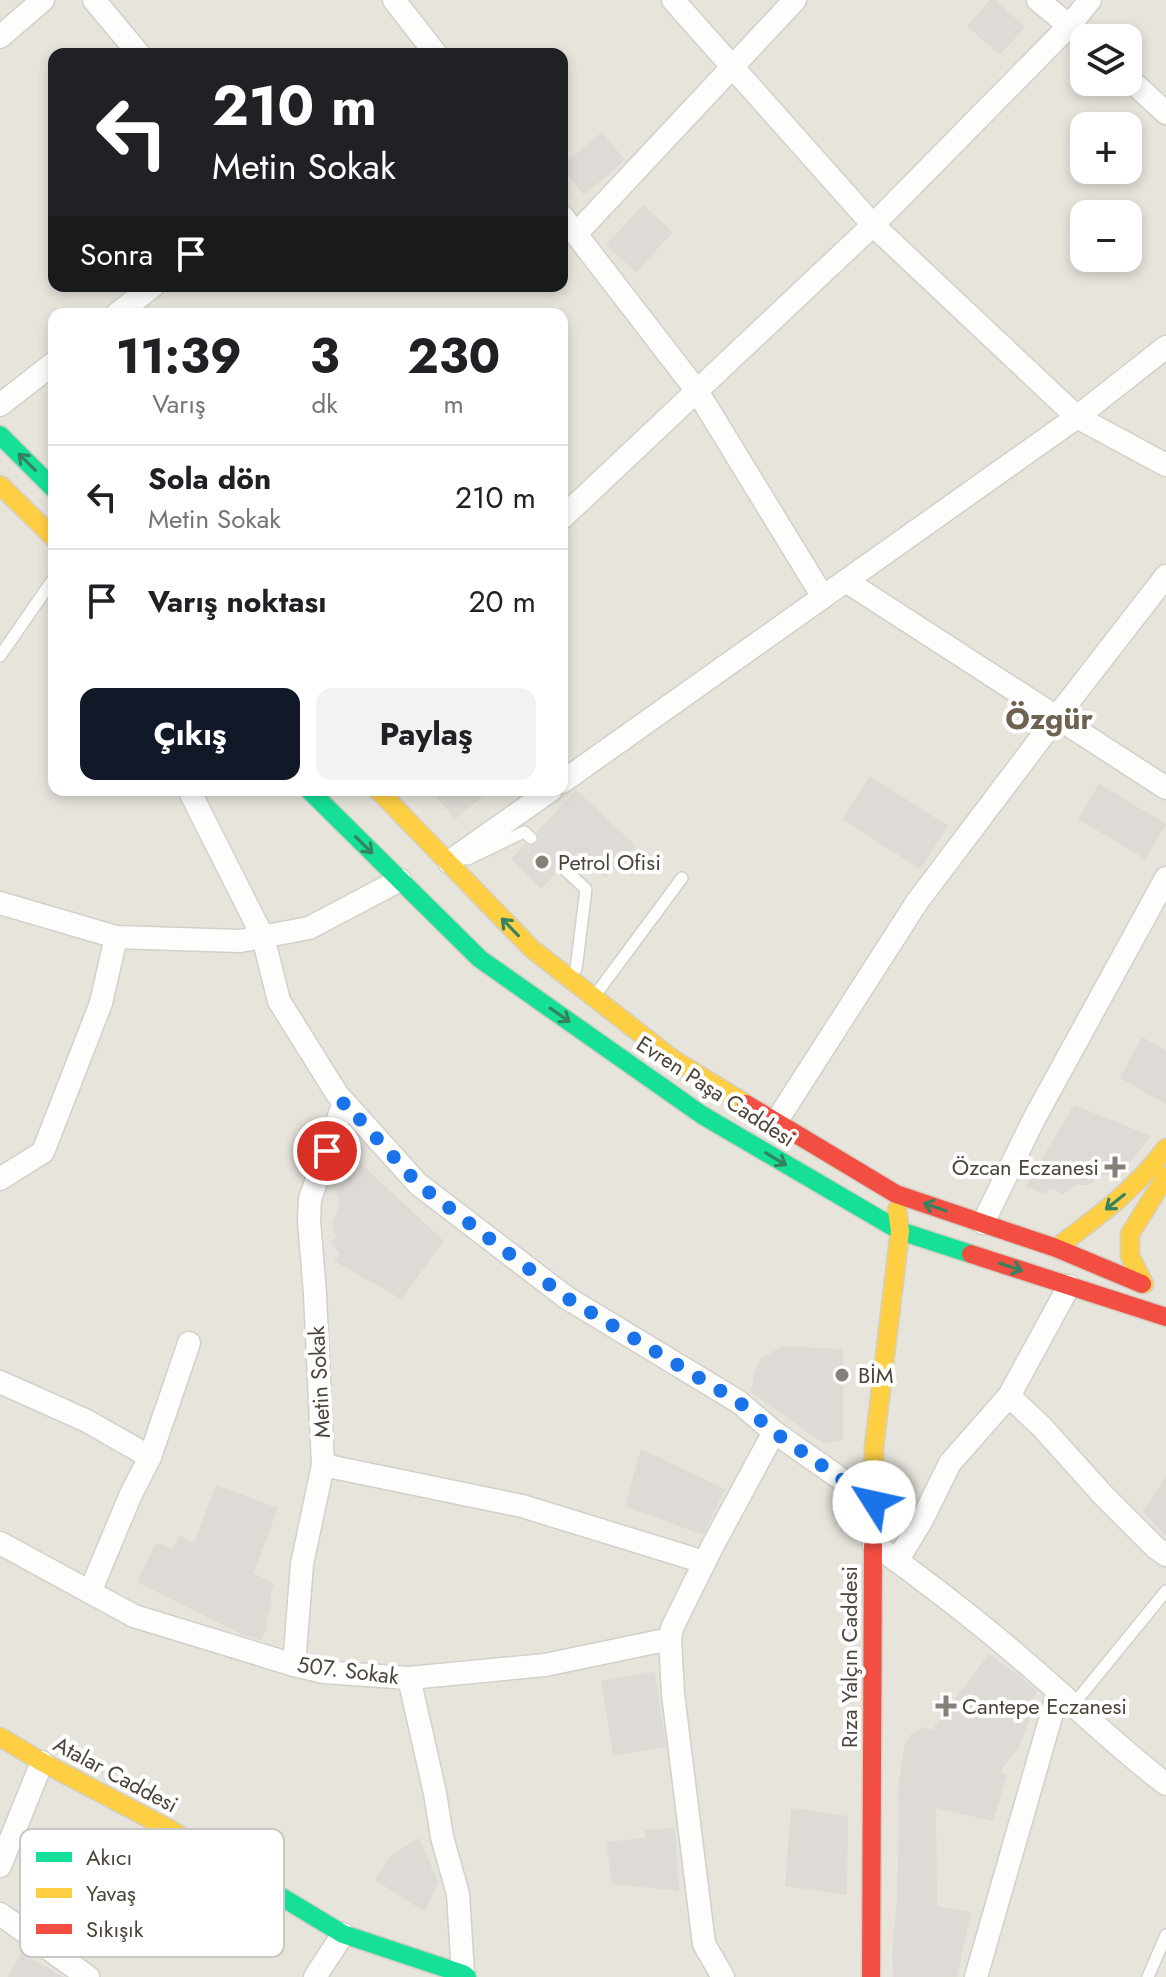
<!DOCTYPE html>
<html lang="tr">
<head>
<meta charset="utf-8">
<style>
  body { margin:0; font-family:Jost,sans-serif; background:#f2f2f2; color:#202124; height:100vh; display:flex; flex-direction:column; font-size:30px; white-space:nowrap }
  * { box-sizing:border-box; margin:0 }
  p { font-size:26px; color:#757577 }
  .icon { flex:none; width:44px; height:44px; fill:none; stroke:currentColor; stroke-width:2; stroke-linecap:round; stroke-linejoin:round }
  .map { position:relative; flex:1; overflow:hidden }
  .panel { position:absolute; left:48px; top:308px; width:520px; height:488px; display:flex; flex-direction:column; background:#fff; border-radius:16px; box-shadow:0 4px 12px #0003 }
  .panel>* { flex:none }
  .guide { position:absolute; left:48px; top:48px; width:520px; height:244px; border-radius:16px; box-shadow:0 4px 12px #0003; background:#202124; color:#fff; overflow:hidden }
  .fabs { position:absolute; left:1070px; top:24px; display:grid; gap:16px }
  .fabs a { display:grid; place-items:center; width:72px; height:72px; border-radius:16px; background:#fff; box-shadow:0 4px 12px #0003; font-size:40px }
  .pin { position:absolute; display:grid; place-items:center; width:68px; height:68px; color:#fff; margin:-34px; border:4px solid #fff; border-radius:50%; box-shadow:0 2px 8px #0007 }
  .me { position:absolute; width:88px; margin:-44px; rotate:305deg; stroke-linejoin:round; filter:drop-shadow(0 0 6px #0008) }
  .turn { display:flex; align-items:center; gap:28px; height:168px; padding:0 32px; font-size:36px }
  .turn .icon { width:104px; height:104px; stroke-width:2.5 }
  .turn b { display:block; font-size:56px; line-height:68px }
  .then { display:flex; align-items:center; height:76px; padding:0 32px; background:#0003; gap:16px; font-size:30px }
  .eta { display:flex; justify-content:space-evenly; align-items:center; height:136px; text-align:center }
  .eta b { font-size:48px; font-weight:700; line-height:56px }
  .primary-button { display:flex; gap:16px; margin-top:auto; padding:16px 32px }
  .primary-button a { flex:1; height:92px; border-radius:16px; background:#111827; color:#fff; font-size:32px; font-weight:700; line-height:92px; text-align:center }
  .primary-button a+a { background:#f2f2f2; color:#202124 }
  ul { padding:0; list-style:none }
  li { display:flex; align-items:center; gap:24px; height:104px; padding:0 32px; border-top:2px solid #e0e0e0 }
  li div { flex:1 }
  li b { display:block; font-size:30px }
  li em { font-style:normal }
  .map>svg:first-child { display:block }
  .residential { fill:#e7e4dc; fill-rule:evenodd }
  .building { fill:#dedbd6 }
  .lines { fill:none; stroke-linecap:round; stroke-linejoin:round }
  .lane-casing { stroke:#d2d0cb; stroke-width:14 }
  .street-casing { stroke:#d2d0cb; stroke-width:25 }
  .fast-casing { stroke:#d3cfc5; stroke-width:21 }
  .slow-casing { stroke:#d3cfc5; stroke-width:21 }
  .jam-casing { stroke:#d3cfc5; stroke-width:21 }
  .lane { stroke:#fdfdfc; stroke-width:11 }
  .street { stroke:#fdfdfc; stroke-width:22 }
  .fast { stroke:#16e098; stroke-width:18 }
  .slow { stroke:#ffcf43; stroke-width:18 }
  .jam { stroke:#f24e42; stroke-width:18 }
  .oneway { stroke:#36825f }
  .route { stroke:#1a73e8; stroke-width:14; stroke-dasharray:0 25.2 }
  .poi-dot { fill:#868178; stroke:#fff; stroke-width:3 }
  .labels { text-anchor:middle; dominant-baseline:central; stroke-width:8; stroke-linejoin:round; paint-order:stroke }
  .poi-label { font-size:22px; fill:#4b4439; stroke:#fff; text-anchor:start }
  .street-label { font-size:22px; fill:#4b4439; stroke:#fff }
  .district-label { font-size:30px; font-weight:bold; fill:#6e6250; stroke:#fff }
  .key { fill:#fff; stroke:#c9c7c4; stroke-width:2 }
  .key-label { font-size:22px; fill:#4b4439 }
</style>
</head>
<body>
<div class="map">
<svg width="1166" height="1977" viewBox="0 0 1166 1977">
  <rect width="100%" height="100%" fill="#f4f2ee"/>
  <!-- residential -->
  <path class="residential" d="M0,0h1166v1977h-1166zM1084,38h44v44h-44zM54,54h508v232h-508zM1084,126h44v44h-44zM1084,214h44v44h-44zM54,314h508v476h-508z"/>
  <!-- building -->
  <g class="building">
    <path d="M990,0h6l29,27 -25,28 -33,-29z"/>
    <path d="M602,132l23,28 -41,35 -22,-26v-4z"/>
    <path d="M643,205l30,27 -37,40 -30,-27z"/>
    <path d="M870,776l78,50 -28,43 -78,-50z"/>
    <path d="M1099,784l67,40 -21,35 -67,-40z"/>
    <path d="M431,790h60l-36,29z"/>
    <path d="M576,790l60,56 -30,32 -28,-26 -10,9 -5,-2h-4l-5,7 2,7 -15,16 -30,-30 14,-15 5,2 7,-2 2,-5 -2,-7z"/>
    <path d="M1142,1037l24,13v54l-46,-26z"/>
    <path d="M1074,1105l77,31 -25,31 -29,11 -8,7h-13l-13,9 -13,-6 -6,6 -19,-7z"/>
    <path d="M361,1164l83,77 -43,58 -67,-38 6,-8 -9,-10 5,-7 -4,-15 5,-9 2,-10 -3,-11z"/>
    <path d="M783,1346l60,3v91l-20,3 -72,-51 3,-19 7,-15z"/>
    <path d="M641,1449l84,40 -22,46 -78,-29z"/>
    <path d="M1166,1476v60l-23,-24z"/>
    <path d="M216,1485l62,23 -24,65 20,11 -4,9 2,10 -6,17 1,9 -6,11 -18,-5 -106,-53 19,-39 16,5 8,-12 14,7z"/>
    <path d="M989,1654l28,20 20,17 -6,11 3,5 -15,40 -19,24 7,5 -14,45 -57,-13 1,98 34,6 -14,65h-64l-1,-24 5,-52 2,-103 -2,-1 7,-50 7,-13 14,-7 7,3z"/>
    <path d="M655,1672l11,75 -53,9 -12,-75z"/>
    <path d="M791,1808l57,8 -1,79 -62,-9z"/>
    <path d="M675,1828l4,63 -67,-7 -6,-42 39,-4v-8z"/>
    <path d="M419,1838l19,44 -13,30 -50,-32 16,-25z"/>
    <path d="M21,1953l41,23 2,1h-56z"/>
  </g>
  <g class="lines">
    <!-- lane casing -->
    <g class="lane-casing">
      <g id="lane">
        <path d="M0,656l54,-78"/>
        <path d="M468,859l56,-27 7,6"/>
        <path d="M562,867l24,22 -10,80"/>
        <path d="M599,990l83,-112"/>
        <path d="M1073,1705l93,-114"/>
        <path d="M1148,1977l18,-42"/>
      </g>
    </g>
    <!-- street casing -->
    <g class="street-casing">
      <g id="street">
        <path d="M94,0l45,54"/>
        <path d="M394,0l42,54"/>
        <path d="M673,0l200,225 204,192 89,48"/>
        <path d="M1038,0l46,38"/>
        <path d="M0,37l43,-37"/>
        <path d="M1128,78l38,35"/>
        <path d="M562,216l135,175 126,206"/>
        <path d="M576,234l219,-234"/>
        <path d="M117,314l36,-28"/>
        <path d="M0,405l54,-42"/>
        <path d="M562,518l311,-293 197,-200 20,-25"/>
        <path d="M846,581l320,207"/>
        <path d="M562,782l515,-365 89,-70"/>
        <path d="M189,790l74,147 16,64 58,93 81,90 149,114 172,104 35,30 100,70"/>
        <path d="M449,862l102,-72"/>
        <path d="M0,903l116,34 124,4 69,-13 91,-48"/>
        <path d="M776,1122l141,-220 139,-184 110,-142"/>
        <path d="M0,1179l43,-27 58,-149 15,-66"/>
        <path d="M983,1223l51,-104 132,-241"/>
        <path d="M0,1382l87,39 63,36 -19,37 -41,98"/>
        <path d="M1009,1396l33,31 61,68 53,53 10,7"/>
        <path d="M150,1457l39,-114"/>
        <path d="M323,1465l199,41 182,56"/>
        <path d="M0,1543l134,73 160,49 30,7 85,6 136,-13 125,-26"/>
        <path d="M874,1544c57,41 114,85 167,132 42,37 81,75 125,108"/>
        <path d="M897,1561l26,-43 27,-55 59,-67 60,-110"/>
        <path d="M294,1665l8,-101 21,-99 -8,-171 -6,-74 1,-21 34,-97"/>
        <path d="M409,1678l26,115 7,44 16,57 5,80"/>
        <path d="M0,1866l42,-104"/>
        <path d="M0,1914l88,63"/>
        <path d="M315,1977l28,-43"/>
        <path d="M723,1977l-19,-33 -31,-250 -3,-55 2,-11 41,-83 61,-113"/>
        <path d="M976,1977l82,-285"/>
      </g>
    </g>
    <!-- fast casing -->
    <g class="fast-casing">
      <g id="fast">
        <path d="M0,435l54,54"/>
        <path d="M309,790l171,169 222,156 198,116 71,23"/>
        <path d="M270,1890l73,44 120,40 4,3"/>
      </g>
    </g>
    <!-- slow casing -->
    <g class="slow-casing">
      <g id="slow">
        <path d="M0,485l54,53"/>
        <path d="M378,790l154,159 142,111 72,44"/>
        <path d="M1056,1248c40,-30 80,-59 110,-100"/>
        <path d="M1144,1284l-14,-28v-22l36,-58"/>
        <path d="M873,1546l1,-99 26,-216 -3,-21"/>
        <path d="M0,1737l42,25 129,68 99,60"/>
      </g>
    </g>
    <!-- jam casing -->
    <g class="jam-casing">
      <g id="jam">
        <path d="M746,1104l150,90 160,54 86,36"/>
        <path d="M971,1254l195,63"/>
        <path d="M871,1977l2,-431"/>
      </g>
    </g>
    <!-- lane -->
    <use href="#lane" class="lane"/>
    <!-- street -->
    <use href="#street" class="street"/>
    <!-- fast -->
    <use href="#fast" class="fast"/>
    <!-- slow -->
    <use href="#slow" class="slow"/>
    <!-- jam -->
    <use href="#jam" class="jam"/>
  </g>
  <!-- one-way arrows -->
  <defs><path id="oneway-shaft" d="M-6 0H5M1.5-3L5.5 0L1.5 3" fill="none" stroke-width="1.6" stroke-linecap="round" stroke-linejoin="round" transform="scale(2)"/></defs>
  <g class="oneway">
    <use href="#oneway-shaft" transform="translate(27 462) rotate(-135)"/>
    <use href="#oneway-shaft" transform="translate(364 845) rotate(45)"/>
    <use href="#oneway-shaft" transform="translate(510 927) rotate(-134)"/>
    <use href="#oneway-shaft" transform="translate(560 1015) rotate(35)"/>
    <use href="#oneway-shaft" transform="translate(776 1159) rotate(31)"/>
    <use href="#oneway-shaft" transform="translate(1115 1202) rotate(141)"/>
    <use href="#oneway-shaft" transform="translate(935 1207) rotate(-161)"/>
    <use href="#oneway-shaft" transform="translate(1011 1267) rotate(18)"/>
  </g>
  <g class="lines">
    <!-- route -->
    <path class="route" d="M327,1151l17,-49 74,82 149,114 172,104 35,30 100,70"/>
  </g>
  <!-- markers -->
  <g class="poi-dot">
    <circle cx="542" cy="862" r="8"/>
    <path d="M1111 1155h8v8h8v8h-8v8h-8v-8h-8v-8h8z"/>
    <circle cx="842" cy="1375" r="8"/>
    <path d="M942 1694h8v8h8v8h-8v8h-8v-8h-8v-8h8z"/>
  </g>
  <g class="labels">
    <!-- poi labels -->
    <g class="poi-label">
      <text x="558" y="862">Petrol Ofisi</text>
      <text x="1099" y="1167" text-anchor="end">Özcan Eczanesi</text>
      <text x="858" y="1375">BİM</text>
      <text x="962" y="1706">Cantepe Eczanesi</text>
    </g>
    <!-- street labels -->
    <g class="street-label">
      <text transform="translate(716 1091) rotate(33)">Evren Paşa Caddesi</text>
      <text transform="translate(319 1382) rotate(-93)">Metin Sokak</text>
      <text transform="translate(849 1657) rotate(-90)">Rıza Yalçın Caddesi</text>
      <text transform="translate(348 1670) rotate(7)">507. Sokak</text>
      <text transform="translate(116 1774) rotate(28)">Atalar Caddesi</text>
    </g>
    <!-- district labels -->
    <g class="district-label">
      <text x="1049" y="718">Özgür</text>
    </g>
  </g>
  <!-- legend -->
  <rect x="20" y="1829" width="264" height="128" rx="12" class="key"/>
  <rect x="36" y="1852" width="36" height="10" fill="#16e098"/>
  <rect x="36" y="1888" width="36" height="10" fill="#ffcf43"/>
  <rect x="36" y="1924" width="36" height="10" fill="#f24e42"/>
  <g class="key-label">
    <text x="86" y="1865">Akıcı</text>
    <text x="86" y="1901">Yavaş</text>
    <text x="86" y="1937">Sıkışık</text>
  </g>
</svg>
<div class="fabs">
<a><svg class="icon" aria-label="layers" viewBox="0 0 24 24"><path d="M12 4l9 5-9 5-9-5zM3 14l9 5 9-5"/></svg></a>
<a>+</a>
<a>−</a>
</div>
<div class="pin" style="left:327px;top:1151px;background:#d93025"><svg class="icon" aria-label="arrive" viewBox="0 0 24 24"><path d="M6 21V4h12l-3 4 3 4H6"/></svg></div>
<svg class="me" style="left:874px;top:1502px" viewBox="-20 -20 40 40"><circle r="19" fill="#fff"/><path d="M0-13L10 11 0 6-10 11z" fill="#1a73e8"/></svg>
<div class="guide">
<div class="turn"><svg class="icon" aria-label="left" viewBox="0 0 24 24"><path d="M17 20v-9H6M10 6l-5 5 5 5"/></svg><div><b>210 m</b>Metin Sokak</div></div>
<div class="then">Sonra<svg class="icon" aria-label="arrive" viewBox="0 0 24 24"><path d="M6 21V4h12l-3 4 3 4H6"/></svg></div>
</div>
<section class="panel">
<div class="eta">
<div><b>11:39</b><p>Varış</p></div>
<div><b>3</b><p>dk</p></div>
<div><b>230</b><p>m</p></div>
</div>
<ul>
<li><svg class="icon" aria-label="left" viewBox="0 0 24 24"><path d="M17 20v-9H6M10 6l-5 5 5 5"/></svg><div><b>Sola dön</b><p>Metin Sokak</p></div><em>210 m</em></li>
<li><svg class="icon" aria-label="arrive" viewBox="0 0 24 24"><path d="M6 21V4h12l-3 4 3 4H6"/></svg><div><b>Varış noktası</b></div><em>20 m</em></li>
</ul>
<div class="primary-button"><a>Çıkış</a><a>Paylaş</a></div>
</section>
</div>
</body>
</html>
